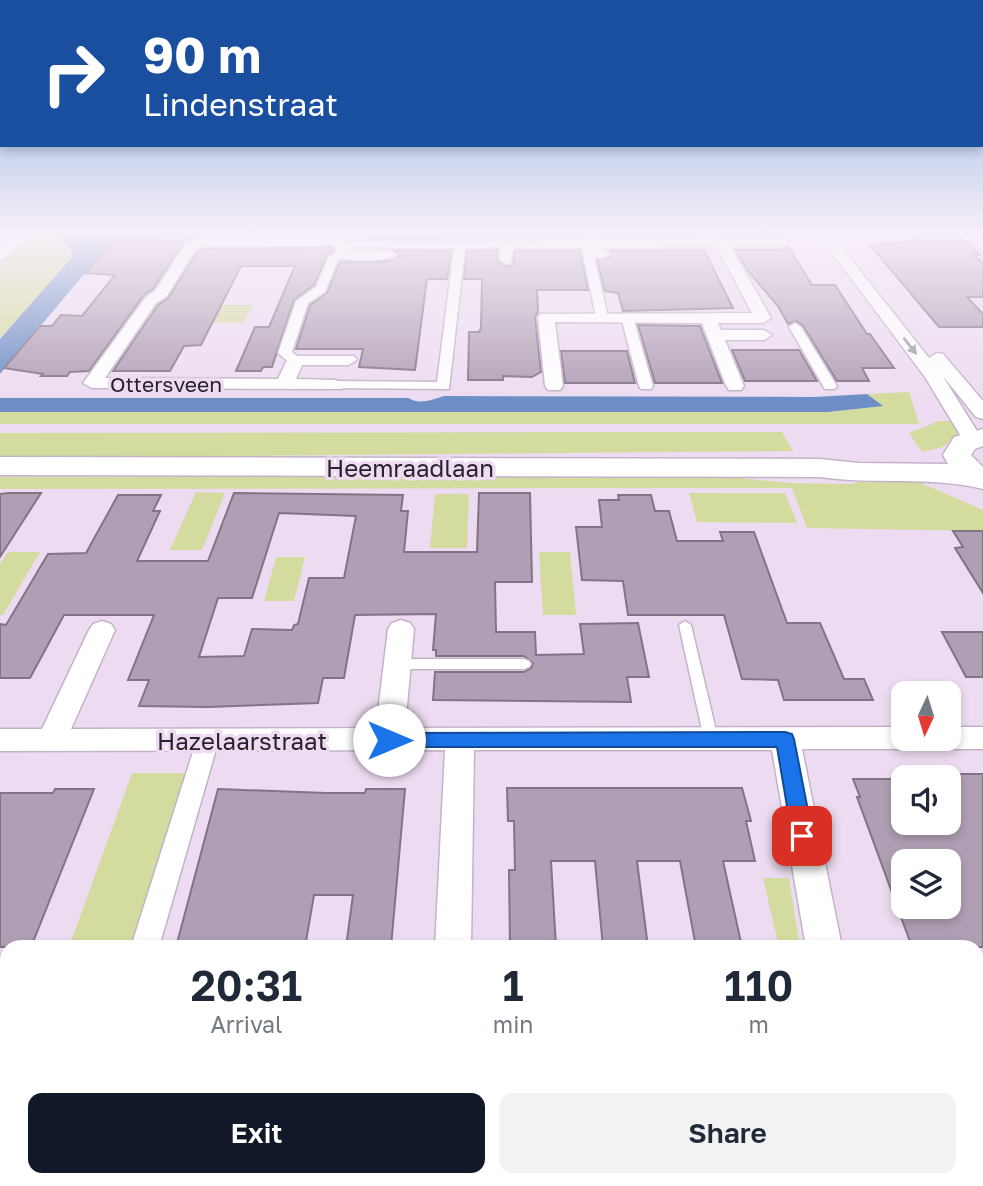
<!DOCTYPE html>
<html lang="en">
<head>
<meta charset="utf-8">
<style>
  body { margin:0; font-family:"Golos Text",sans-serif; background:#f2f2f3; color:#1f2937; height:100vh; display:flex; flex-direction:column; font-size:26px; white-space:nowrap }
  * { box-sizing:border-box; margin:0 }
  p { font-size:23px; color:#747a83 }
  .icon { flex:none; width:38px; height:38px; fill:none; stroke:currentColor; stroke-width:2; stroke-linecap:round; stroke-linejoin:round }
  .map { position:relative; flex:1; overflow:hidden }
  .drawer { position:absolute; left:0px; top:940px; width:984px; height:247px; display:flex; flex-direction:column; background:#fff; border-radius:21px 21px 0 0; box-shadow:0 4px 10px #0003 }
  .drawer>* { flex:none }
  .top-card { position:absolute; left:0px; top:0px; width:984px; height:147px; box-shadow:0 4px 10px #0003; background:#1a4fa0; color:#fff; overflow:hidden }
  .needle { width:46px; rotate:184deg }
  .tools { position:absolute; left:891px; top:681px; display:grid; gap:14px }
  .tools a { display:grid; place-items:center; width:70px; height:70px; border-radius:14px; background:#fff; box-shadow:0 4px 10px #0003; font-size:35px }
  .pin { position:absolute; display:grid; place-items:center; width:60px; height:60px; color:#fff; margin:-30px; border-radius:14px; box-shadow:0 4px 10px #0006 }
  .me { position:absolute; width:77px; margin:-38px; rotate:90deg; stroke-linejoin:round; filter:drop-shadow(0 0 5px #0008) }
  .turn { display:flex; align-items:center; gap:24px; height:147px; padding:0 28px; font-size:32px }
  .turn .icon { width:91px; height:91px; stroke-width:2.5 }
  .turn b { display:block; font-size:49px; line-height:60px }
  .eta { display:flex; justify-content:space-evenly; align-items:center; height:119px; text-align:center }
  .eta b { font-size:42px; font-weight:600; line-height:49px }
  .primary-button { display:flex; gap:14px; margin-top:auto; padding:14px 28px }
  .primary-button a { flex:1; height:80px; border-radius:14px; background:#111827; color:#fff; font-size:28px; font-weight:600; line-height:80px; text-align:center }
  .primary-button a+a { background:#f2f2f3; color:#1f2937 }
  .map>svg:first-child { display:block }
  .green { fill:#d4db9f }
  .water { fill:#6c8ec5 }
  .building { fill:#b09fb4; stroke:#837387; stroke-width:2; fill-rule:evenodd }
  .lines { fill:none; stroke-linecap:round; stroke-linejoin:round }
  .service-casing { stroke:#c4b3c8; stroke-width:3 }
  .pedestrian-casing { stroke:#c4b3c8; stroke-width:3 }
  .minor-casing { stroke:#c4b3c8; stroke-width:3 }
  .secondary-casing { stroke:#c4b3c8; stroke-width:3 }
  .service { fill:#fff; fill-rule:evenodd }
  .pedestrian { fill:#fff; fill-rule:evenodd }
  .minor { fill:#fff; fill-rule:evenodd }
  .secondary { fill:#fff; fill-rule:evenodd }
  .oneway { fill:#9f9c9f }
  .route { fill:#1a73e8; stroke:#114b97; stroke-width:2 }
  .labels { text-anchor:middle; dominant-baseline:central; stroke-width:7; stroke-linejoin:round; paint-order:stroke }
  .far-street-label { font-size:21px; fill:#29222a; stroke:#eddcf1 }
  .street-label { font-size:24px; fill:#29222a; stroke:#eddcf1 }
</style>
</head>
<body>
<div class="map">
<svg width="983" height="1186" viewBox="0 0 983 1186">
  <rect width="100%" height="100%" fill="#eddcf1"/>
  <!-- green -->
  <g class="green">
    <path d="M33,234h22l15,14 4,8 -74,83v-74z"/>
    <path d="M195,305h58l-10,18h-60z"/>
    <path d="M909,392l10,32h-919v-12h828l54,-6 -15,-12z"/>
    <path d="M939,421h15l5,12 -16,14 -21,5 -13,-19z"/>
    <path d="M782,432l11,19 -793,7v-25z"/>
    <path d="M719,476l71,7 60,1 37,-8h29l5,7 62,27v21l-176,-3 -15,-40 -792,1v-12z"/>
    <path d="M196,492l29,1 -23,57h-32z"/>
    <path d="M689,493h96l12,30 -100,-1z"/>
    <path d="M435,494h34l-2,54h-37z"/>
    <path d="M8,552h32l-37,63h-3v-51z"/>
    <path d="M539,552h31l6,63h-33z"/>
    <path d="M276,557h29l-11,44h-30z"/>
    <path d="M132,773h59l-52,174h-70z"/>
    <path d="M763,878h26l11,69h-21z"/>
    <path d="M96,1180h303v6h-305z"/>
  </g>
  <!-- water -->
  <g class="water">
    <path d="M55,234h22l3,2 7,-2h31l-118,140v-35l73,-83 -3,-8z"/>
    <path d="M867,394l16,12 -55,6h-828v-14h408c12,7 23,2 36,-2l370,1z"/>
  </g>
  <!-- building -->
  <g class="building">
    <path d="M155,234h154l-104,1 -20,5 -32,49 -9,6 -55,76 -19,1 -3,4h-26l2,-2 -39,-6 36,-42h12l9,-11 21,1 33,-41 -30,-2 32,-36 35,1z"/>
    <path d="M369,234h216l-1,3 -216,2z"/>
    <path d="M602,234h94l2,3h-95z"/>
    <path d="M715,234h65l2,3h-64z"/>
    <path d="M909,234h49l22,21h-6l9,8v34h-16l16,17v13h-44l-69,-82 45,-4z"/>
    <path d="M788,246l24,39h23l32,49h3l24,34h-32l7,13h-32l-34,-55 -7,-5 -8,3 -10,-18 -30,-35 -13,-21h46z"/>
    <path d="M330,247l4,2 -2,3 -5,3 -13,30 -20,15 -22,67h-9l-2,4h-25l19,-44h14l26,-61h-54l-40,79 -17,1 -14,25h-57l45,-66 10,-7 30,-47 8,-2z"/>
    <path d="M394,250l57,1 -4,28h-20l-12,91 -56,-3 4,-18h-67l14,-44 17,-12 13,-31h45l14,-6z"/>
    <path d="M497,250l1,12 9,5 6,-2 2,-14h65l8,39h-51l1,22 -3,5 6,55 -9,5 -29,-1v4h-35l1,-48h10l2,-4 1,-49h-18l3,-28z"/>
    <path d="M704,250l29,58 -110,3 -5,-18 -13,-2 -8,-31 14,-4 -1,-5z"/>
    <path d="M638,325l62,1 22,57h-67z"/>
    <path d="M732,350h67l18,31h-72z"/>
    <path d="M561,351h66l8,32h-70z"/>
    <path d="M9,493h32l-41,64v-63z"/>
    <path d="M234,493l169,2 -2,16h7l-4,41h73l2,-59h51l2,89h-37l1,50h39l1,23 48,-1 -4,-30 58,-1 11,54h-22l4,25 -198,-2 2,-28h89l7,-4 2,-5 -9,-7h-88v-6h-3l3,-36 -81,1 -11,63h-21l-5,25 -110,4 -69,-1 10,-26h-21l26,-65h-90l-34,63h-30v-54l6,1 42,-71 38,-1 32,-58h43l-8,16h7l-23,50h71zM279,513l77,3 -12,62h-35l-11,46 -4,1 -2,5 -40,-1 -8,27 -45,1 19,-59h34z"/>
    <path d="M618,495h33l4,16h14l8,30h46l-3,-9h34l33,91h33l24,56h20l9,21h-89l-6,-20 -36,-1 -18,-64h-96l-5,-34 -41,-1 -6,-53h26l-3,-27h20z"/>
    <path d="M953,531h30v62l-28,-45 8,-1z"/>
    <path d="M942,632h41v45h-17z"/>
    <path d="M948,774h35v173h-71l-55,-150h3l-7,-18h50v43h45zM903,861h45v45h-45z"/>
    <path d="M507,788h235l9,33h-5l9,40h-32l19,86h-46l-16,-86h-43l11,86h-45l-8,-86h-44l5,86h-46l-1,-77h6l-1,-49h-6z"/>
    <path d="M55,789h39l-63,158h-31v-154h53z"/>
    <path d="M218,789l108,4h39l1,-4h39l-14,158h-45l7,-52h-39l-9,52h-129z"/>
  </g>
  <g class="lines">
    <!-- service casing -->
    <g class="service-casing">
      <g id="service">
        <path d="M685,621l6,4 27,114 -2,4 -5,2 -5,-2 -2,-4 -25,-114z"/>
        <path d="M397,659h127l5,2 2,3 -2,3 -5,2h-127l-5,-2 -2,-3 2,-3z"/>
      </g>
    </g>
    <!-- pedestrian casing -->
    <g class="pedestrian-casing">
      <g id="pedestrian">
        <path d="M586,241l5,3 17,73 -6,4 -6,-4 -15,-73z"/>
        <path d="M342,242h168v4l-4,1 -41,1 -16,141 -118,-1 -2,-3 7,-4 101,1 17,-134 -116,-1v-4z"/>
        <path d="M341,252l6,3 -9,5 -13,32 -17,11 -16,49 10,8 -2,3h-10l-12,-10 18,-52 20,-14 13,-31z"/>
        <path d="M627,313l6,4 20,69 -2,3h-10l-2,-3 -18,-69z"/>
        <path d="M795,323l6,4 36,59 -2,3h-10l-2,-3 -34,-59z"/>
        <path d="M208,730l8,3 3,6 -60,208h-28l66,-208 3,-6z"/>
      </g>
    </g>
    <!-- minor casing -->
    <g class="minor-casing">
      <g id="minor">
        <path d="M17,234h15l-27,25 -5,1v-11z"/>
        <path d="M587,234h12l2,6h185l2,3 -7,4h-50l40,71 -8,5h-45l3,7h43l8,5 -8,5h-39l19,46 -3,4h-12l-3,-4 -24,-63 -147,-1 8,64 -3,4h-12l-3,-4 -7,-69 2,-3 212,-1 -35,-66 -114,1 7,6 -7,4 -10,-1 -4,-9h-76l-2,15 -5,1 -7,-4 2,-19 86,-1z"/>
        <path d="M818,234h13l98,124 8,-5 6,1 40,47v18l-7,-2 -34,-42 40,64 -3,4h-14l-40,-66z"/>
        <path d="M334,235l15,9 1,7h40l7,4c-8,7 -55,7 -63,0l3,-7 -6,-4 -10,2h-115l-10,3 -30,48 -10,6 -51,75 173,1 11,-23h65l3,4 -9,5h-46l-6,14 40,1 9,5 -3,4 -250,-1 -9,-5 63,-86 9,-6 31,-48 19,-5h116z"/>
        <path d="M401,620l9,3 4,6 -9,99 498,-1v11h14l-4,8 -10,3h-101l40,198h-36l-34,-197h-298l-3,197h-36l10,-197 -445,1v-22h42l47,-99 4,-6 9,-3 9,3 4,6 -44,99 305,-1 12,-99 4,-6z"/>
        <path d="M948,727h35v22h-35l-10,-3 -4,-8h14z"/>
        <path d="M425,1180h42l-1,6h-42z"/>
        <path d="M850,1180h42l1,6h-42z"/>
      </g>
    </g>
    <!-- secondary casing -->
    <g class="secondary-casing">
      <path id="secondary" d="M983,429v17l-8,3 -4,6 12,12v22c-53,-13 -109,-4 -163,-12l-820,-2v-18l820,2 39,4 89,1 -5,-9 11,-18z"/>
    </g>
    <!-- service -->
    <use href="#service" class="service"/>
    <!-- pedestrian -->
    <use href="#pedestrian" class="pedestrian"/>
    <!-- minor -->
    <use href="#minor" class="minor"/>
    <!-- secondary -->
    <use href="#secondary" class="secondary"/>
  </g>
  <!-- one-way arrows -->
  <defs><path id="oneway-solid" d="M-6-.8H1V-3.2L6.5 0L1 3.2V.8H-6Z" transform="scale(1.75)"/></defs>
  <use class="oneway" href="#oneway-solid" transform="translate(910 346) rotate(52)"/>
  <!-- sky -->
  <linearGradient id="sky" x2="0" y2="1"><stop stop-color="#76a5da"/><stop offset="0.58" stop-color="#f7eff9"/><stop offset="1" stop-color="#f7eff9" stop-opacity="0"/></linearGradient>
  <rect width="983" height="400" fill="url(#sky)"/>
  <!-- route -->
  <path class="route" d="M785,732l7,2 2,5 19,97 -3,7 -8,2 -7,-2 -3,-7 -15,-89h-388l-7,-2 -3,-5 3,-5 7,-2z"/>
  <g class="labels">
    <!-- far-street labels -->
    <g class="far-street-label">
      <text x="166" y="384">Ottersveen</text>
    </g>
    <!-- street labels -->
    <g class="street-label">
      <text x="410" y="467">Heemraadlaan</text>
      <text x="242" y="740">Hazelaarstraat</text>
    </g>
  </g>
</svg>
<div class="tools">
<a><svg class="needle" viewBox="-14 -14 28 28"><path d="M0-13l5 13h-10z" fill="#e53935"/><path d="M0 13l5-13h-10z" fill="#747a83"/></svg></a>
<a><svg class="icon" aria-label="sound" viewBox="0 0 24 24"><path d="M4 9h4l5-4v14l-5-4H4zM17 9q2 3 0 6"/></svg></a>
<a><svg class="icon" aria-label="layers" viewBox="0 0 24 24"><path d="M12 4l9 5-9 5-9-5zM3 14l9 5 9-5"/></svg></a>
</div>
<div class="pin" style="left:802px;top:836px;background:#d93025"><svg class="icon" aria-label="arrive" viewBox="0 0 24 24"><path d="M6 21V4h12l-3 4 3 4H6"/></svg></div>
<svg class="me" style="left:389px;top:740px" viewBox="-20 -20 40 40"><circle r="19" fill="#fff"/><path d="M0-13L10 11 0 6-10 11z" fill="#1a73e8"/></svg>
<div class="top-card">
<div class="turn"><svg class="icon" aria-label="right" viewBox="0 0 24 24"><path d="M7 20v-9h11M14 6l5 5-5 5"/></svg><div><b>90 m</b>Lindenstraat</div></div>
</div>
<section class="drawer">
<div class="eta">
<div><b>20:31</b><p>Arrival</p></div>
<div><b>1</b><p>min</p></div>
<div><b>110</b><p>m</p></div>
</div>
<div class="primary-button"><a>Exit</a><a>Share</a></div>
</section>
</div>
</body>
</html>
